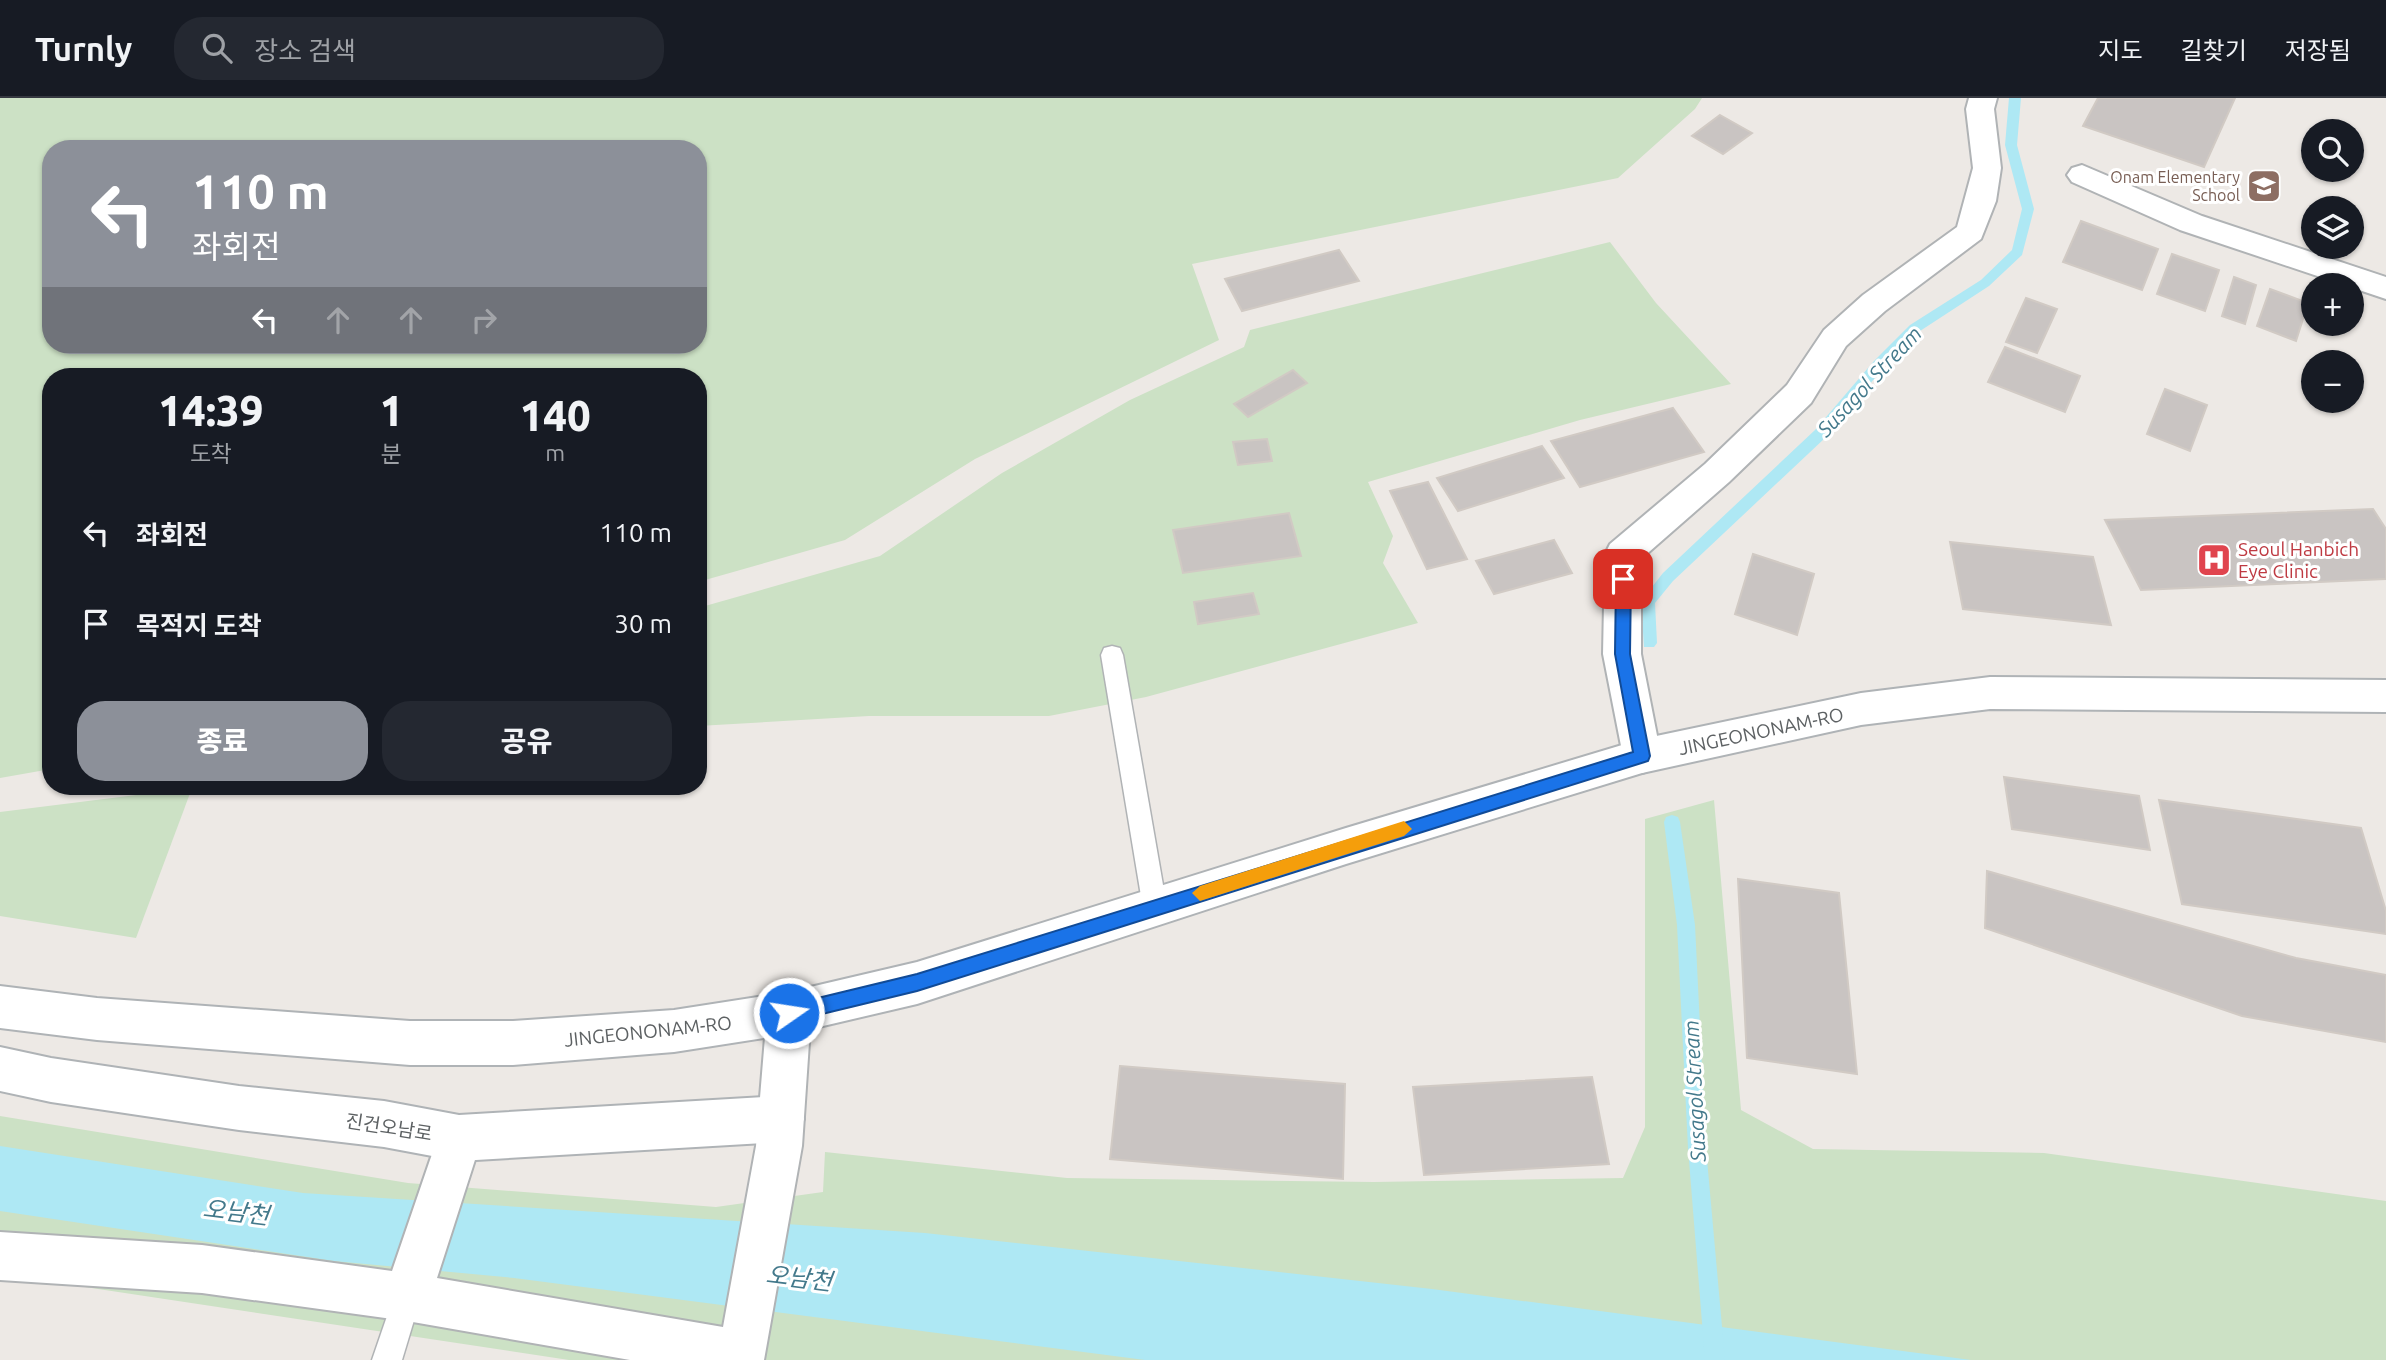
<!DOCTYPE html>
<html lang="ko">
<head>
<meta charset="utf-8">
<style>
  body { margin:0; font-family:Ubuntu,"Noto Sans KR",sans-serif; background:#242831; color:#f1f3f6; height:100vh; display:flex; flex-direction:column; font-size:26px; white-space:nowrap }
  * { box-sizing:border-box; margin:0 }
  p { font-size:23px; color:#9ea1a6 }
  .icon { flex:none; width:38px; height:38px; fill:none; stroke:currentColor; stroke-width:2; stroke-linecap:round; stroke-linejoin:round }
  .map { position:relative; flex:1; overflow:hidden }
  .side { position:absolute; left:42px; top:270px; width:665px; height:427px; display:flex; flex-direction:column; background:#171b24; border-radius:28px; box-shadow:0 2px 5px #0004 }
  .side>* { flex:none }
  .top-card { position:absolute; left:42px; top:42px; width:665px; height:214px; border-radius:28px; box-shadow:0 2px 5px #0004; background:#8c9099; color:#fff; overflow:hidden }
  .buttons { position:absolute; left:2301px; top:21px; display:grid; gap:14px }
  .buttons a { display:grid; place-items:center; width:63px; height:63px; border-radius:50%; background:#171b24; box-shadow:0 2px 5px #0004; font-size:35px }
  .pin { position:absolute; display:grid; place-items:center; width:60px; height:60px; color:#fff; margin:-30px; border-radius:14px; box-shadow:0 4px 10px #0006 }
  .me { position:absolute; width:77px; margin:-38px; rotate:77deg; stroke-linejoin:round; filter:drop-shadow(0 0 5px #0008) }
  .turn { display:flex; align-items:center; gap:24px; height:147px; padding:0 35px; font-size:32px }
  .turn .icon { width:91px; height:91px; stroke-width:2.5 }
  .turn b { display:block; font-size:49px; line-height:60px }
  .lanes { display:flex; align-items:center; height:66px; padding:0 35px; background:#0003; justify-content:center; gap:35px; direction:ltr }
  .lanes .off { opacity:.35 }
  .eta { display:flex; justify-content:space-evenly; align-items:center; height:119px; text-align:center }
  .eta b { font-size:42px; font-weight:800; line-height:49px }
  .primary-button { display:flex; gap:14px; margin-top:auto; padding:14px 35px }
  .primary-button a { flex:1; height:80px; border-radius:28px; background:#8c9099; color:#fff; font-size:28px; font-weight:800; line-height:80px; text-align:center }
  .primary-button a+a { background:#242831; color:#f1f3f6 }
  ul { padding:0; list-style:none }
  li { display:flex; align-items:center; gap:21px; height:91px; padding:0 35px }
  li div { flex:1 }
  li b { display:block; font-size:26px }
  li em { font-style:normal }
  header { display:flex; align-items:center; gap:42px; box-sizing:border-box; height:98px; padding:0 35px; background:#171b24; border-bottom:2px solid #363941 }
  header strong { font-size:33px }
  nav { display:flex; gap:38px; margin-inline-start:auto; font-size:24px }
  .search { width:490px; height:63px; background:#242831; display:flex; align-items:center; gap:18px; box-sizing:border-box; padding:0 24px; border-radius:28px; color:#9ea1a6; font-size:26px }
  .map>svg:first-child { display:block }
  .green { fill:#cce1c5; fill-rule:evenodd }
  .water { fill:#aee8f4 }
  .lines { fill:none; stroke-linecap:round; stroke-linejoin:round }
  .stream { fill:#aee8f4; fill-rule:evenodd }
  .building { fill:#c9c4c2; stroke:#d1cac4; stroke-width:2 }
  .lane-casing { stroke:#b0b3b5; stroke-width:3 }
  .street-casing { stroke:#b0b3b5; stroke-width:4 }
  .secondary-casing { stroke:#afb3b6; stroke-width:4 }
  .lane { fill:#fff; fill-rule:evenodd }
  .street { fill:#fff; fill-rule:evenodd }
  .secondary { fill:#fff; fill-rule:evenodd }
  .route { fill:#1a73e8; stroke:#114b97; stroke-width:2 }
  .slow { fill:#f59e0b }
  .labels { text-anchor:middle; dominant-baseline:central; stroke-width:6; stroke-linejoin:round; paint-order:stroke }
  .far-education-label { font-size:16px; fill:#785e54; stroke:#fff; text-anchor:end }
  .health-label { font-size:19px; fill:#be3a42; stroke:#fff; text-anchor:start }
  .street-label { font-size:19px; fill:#5d6163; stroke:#fff }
  .water-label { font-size:21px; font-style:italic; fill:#43798b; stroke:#fff }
  .near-water-label { font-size:24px; font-style:italic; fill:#43798b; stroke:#fff }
</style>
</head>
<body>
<header>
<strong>Turnly</strong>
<div class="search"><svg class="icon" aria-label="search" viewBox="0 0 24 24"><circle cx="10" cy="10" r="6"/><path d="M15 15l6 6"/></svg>장소 검색</div>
<nav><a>지도</a><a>길찾기</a><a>저장됨</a></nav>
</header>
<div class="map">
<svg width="2386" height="1262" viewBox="0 0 2386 1262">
  <rect width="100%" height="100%" fill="#ede9e5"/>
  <!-- green -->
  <g class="green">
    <path d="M0,0h1702l-7,11 -77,69 -426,86 27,76 -244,119 -130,81 -147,42v-206h-647v393l-51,9zM51,51h647v196h-647z"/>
    <path d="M1610,144l46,61 75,81 -151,36 -212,62 25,54 -10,27 35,60 -272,74 -97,19h-180l-171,10v-118l182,-52 122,-83 128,-73 114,-53 6,-17z"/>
    <path d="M192,690l-56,150 -136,-22v-104z"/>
    <path d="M1714,702l27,310 72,39 231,4 342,48v159h-1817l-504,-76 -65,-16v-152l408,67 308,24 107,-15 2,-40 242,26 307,4 249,-4 22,-51v-308z"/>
  </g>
  <!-- water -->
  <path class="water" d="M0,1048l303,47 622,40 507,56 539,71h-826l-631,-82 -180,-17 -334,-50z"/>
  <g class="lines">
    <!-- stream -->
    <g class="stream">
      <path d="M2009,0h12l-4,47 17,64 -12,46 -33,31 -69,45 -36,36 -59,71 -152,143 -18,22 2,40 -3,4h-10l-3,-46 22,-28 152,-143 59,-69 36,-36 71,-45 31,-30 10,-41 -17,-64z"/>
      <path d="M1672,717l6,2 2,5 15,103 11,223 19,212h-20l-17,-212 -11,-223 -13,-103 2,-5z"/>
    </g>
  </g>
  <!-- building -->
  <g class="building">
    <path d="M2098,0h137l-31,69 -121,-41z"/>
    <path d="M1720,17l32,18 -29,21 -31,-18z"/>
    <path d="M2081,123l77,28 -16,41 -79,-28z"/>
    <path d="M1339,152l20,31 -117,30 -17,-32z"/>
    <path d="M2172,156l47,16 -14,41 -48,-17z"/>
    <path d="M2234,179l22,8 -11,39 -23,-8z"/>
    <path d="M2270,191l38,14 -12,38 -39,-15z"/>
    <path d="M2026,200l31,11 -20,44 -31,-11z"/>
    <path d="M2005,249l75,29 -15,36 -77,-30z"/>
    <path d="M1293,272l14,13 -59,34 -14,-13z"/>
    <path d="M2165,291l42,16 -17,46 -43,-17z"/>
    <path d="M1673,310l31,44 -124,35 -29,-46z"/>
    <path d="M1267,341l5,22 -34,4 -5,-23z"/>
    <path d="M1542,348l22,32 -106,33 -21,-33z"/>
    <path d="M1428,384l39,77 -40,10 -37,-78z"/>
    <path d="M2373,411l13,20v50l-245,11 -36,-70z"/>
    <path d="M1289,415l12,43 -118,17 -10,-43z"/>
    <path d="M1554,442l18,33 -78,21 -18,-33z"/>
    <path d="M1950,444l143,15 18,68 -148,-16z"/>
    <path d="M1753,456l61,20 -17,61 -62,-21z"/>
    <path d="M1253,495l6,21 -61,10 -4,-22z"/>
    <path d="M2004,679l135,19 11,54 -138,-21z"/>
    <path d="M2159,702l202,28 25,83v23l-204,-30z"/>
    <path d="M1987,773l309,87 90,17v67l-144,-26 -257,-88z"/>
    <path d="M1738,781l101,14 18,181 -110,-16z"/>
    <path d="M1120,968l225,18 -2,95 -233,-20z"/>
    <path d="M1592,979l17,87 -185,11 -11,-88z"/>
  </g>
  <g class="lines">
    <!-- lane casing -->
    <g class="lane-casing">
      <g id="lane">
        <path d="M1112,548l8,2 3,7 44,253 -3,8 -9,3 -9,-3 -3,-8 -42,-253 3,-7z"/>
        <path d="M407,1185l10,4 4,10 -19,63h-30l25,-73z"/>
      </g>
    </g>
    <!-- street casing -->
    <g class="street-casing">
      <g id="street">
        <path d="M1969,0h28l-3,11 7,59 -5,33 -15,38 -96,72 -39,35 -35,57 -82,79 -88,77v95l20,102 -5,12 -14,5 -14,-5 -5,-12 -20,-102 2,-100 5,-10 95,-80 82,-79 37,-55 39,-35 94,-68 16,-59 -7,-59z"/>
        <path d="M2082,67l120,51 184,61v22l-206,-69 -108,-48 -5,-7 5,-7z"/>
        <path d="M789,894l15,6 7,15 -9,133 -38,214h-134l-223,-39 -205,-28 -202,-13v-48l202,13 190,26 51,-149 16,-7 16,7 7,16 -45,140 286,49 33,-181 11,-133 7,-15z"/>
      </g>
    </g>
    <!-- secondary casing -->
    <g class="secondary-casing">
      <g id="secondary">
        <path d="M1990,579l396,3v32l-396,-3 -129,16 -219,48 -296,91 -429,140 -128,30 -115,18 -161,13h-103l-313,-25 -97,-12v-42l97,12 313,23h103l161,-11 115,-18 128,-30 429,-134 296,-89 219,-46z"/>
        <path d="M0,949l51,11 188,28 145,15 75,14 322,-19 16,7 7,16 -7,16 -16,7 -322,19 -75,-14 -145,-17 -188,-28 -51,-11z"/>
      </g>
    </g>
    <!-- lane -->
    <use href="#lane" class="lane"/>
    <!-- street -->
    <use href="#street" class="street"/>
    <!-- secondary -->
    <use href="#secondary" class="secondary"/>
  </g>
  <!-- route -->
  <path class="route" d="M1623,475l8,6 -1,75 20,102 -2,5 -731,230 -128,31 -7,-2 -2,-7 2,-6 7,-2 128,-31 716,-222 -18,-98 1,-75z"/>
  <!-- slow -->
  <path class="slow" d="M1404,723l8,8 -8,7 -204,65 -8,-8 8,-7z"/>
  <!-- icons -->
  <defs>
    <g id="school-square" transform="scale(1.75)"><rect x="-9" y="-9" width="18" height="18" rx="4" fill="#8d6e63" stroke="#fff"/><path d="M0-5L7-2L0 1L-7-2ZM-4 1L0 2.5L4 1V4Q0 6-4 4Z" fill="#fff"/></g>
    <g id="hospital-square" transform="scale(1.75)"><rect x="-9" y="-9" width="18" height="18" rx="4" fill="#e0444e" stroke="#fff"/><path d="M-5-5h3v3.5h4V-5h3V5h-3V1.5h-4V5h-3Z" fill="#fff"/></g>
  </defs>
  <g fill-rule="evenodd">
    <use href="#school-square" x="2264" y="88"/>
    <use href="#hospital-square" x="2214" y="462"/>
  </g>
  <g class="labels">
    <!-- far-education labels -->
    <g class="far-education-label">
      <text x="2240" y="79">Onam Elementary<tspan x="2240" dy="18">School</tspan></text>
    </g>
    <!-- health labels -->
    <g class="health-label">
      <text x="2238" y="451">Seoul Hanbich<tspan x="2238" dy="22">Eye Clinic</tspan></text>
    </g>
    <!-- street labels -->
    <g class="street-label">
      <text transform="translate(1761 633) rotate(-12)">JINGEONONAM-RO</text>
      <text transform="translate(648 933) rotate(-6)">JINGEONONAM-RO</text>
      <text transform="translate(389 1029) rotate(9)">진건오남로</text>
    </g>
    <!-- water labels -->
    <g class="water-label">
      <text transform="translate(1869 283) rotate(-47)">Susagol Stream</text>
      <text transform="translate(1694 993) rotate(-93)">Susagol Stream</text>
    </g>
    <!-- near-water labels -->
    <g class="near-water-label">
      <text transform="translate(236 1114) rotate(7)">오남천</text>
      <text transform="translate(799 1180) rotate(7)">오남천</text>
    </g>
  </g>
</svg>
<div class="buttons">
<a><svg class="icon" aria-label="search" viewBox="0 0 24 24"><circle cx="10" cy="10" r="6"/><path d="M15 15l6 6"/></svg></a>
<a><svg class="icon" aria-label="layers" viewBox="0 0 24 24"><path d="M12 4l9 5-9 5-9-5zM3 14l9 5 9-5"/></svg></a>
<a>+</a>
<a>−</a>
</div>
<div class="pin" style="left:1623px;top:481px;background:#d93025"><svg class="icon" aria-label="arrive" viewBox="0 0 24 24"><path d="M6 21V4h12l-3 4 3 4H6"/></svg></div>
<svg class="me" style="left:789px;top:915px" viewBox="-20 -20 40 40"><circle r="17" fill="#1a73e8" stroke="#fff" stroke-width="3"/><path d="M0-11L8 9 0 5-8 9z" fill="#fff"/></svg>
<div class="top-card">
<div class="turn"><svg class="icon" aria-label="left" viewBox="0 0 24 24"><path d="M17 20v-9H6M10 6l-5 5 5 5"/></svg><div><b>110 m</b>좌회전</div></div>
<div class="lanes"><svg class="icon" aria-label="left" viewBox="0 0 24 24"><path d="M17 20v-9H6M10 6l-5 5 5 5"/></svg><svg class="icon off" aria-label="ahead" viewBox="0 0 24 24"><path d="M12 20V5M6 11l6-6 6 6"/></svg><svg class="icon off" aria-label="ahead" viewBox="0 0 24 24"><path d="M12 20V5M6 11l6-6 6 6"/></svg><svg class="icon off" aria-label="right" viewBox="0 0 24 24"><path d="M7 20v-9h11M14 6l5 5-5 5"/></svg></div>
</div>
<section class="side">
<div class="eta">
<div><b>14:39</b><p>도착</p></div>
<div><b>1</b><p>분</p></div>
<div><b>140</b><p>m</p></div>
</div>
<ul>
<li><svg class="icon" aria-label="left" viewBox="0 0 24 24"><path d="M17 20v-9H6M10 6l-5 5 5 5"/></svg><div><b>좌회전</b></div><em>110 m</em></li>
<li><svg class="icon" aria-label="arrive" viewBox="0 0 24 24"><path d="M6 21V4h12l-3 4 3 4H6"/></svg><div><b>목적지 도착</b></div><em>30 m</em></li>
</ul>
<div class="primary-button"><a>종료</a><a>공유</a></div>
</section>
</div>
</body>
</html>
